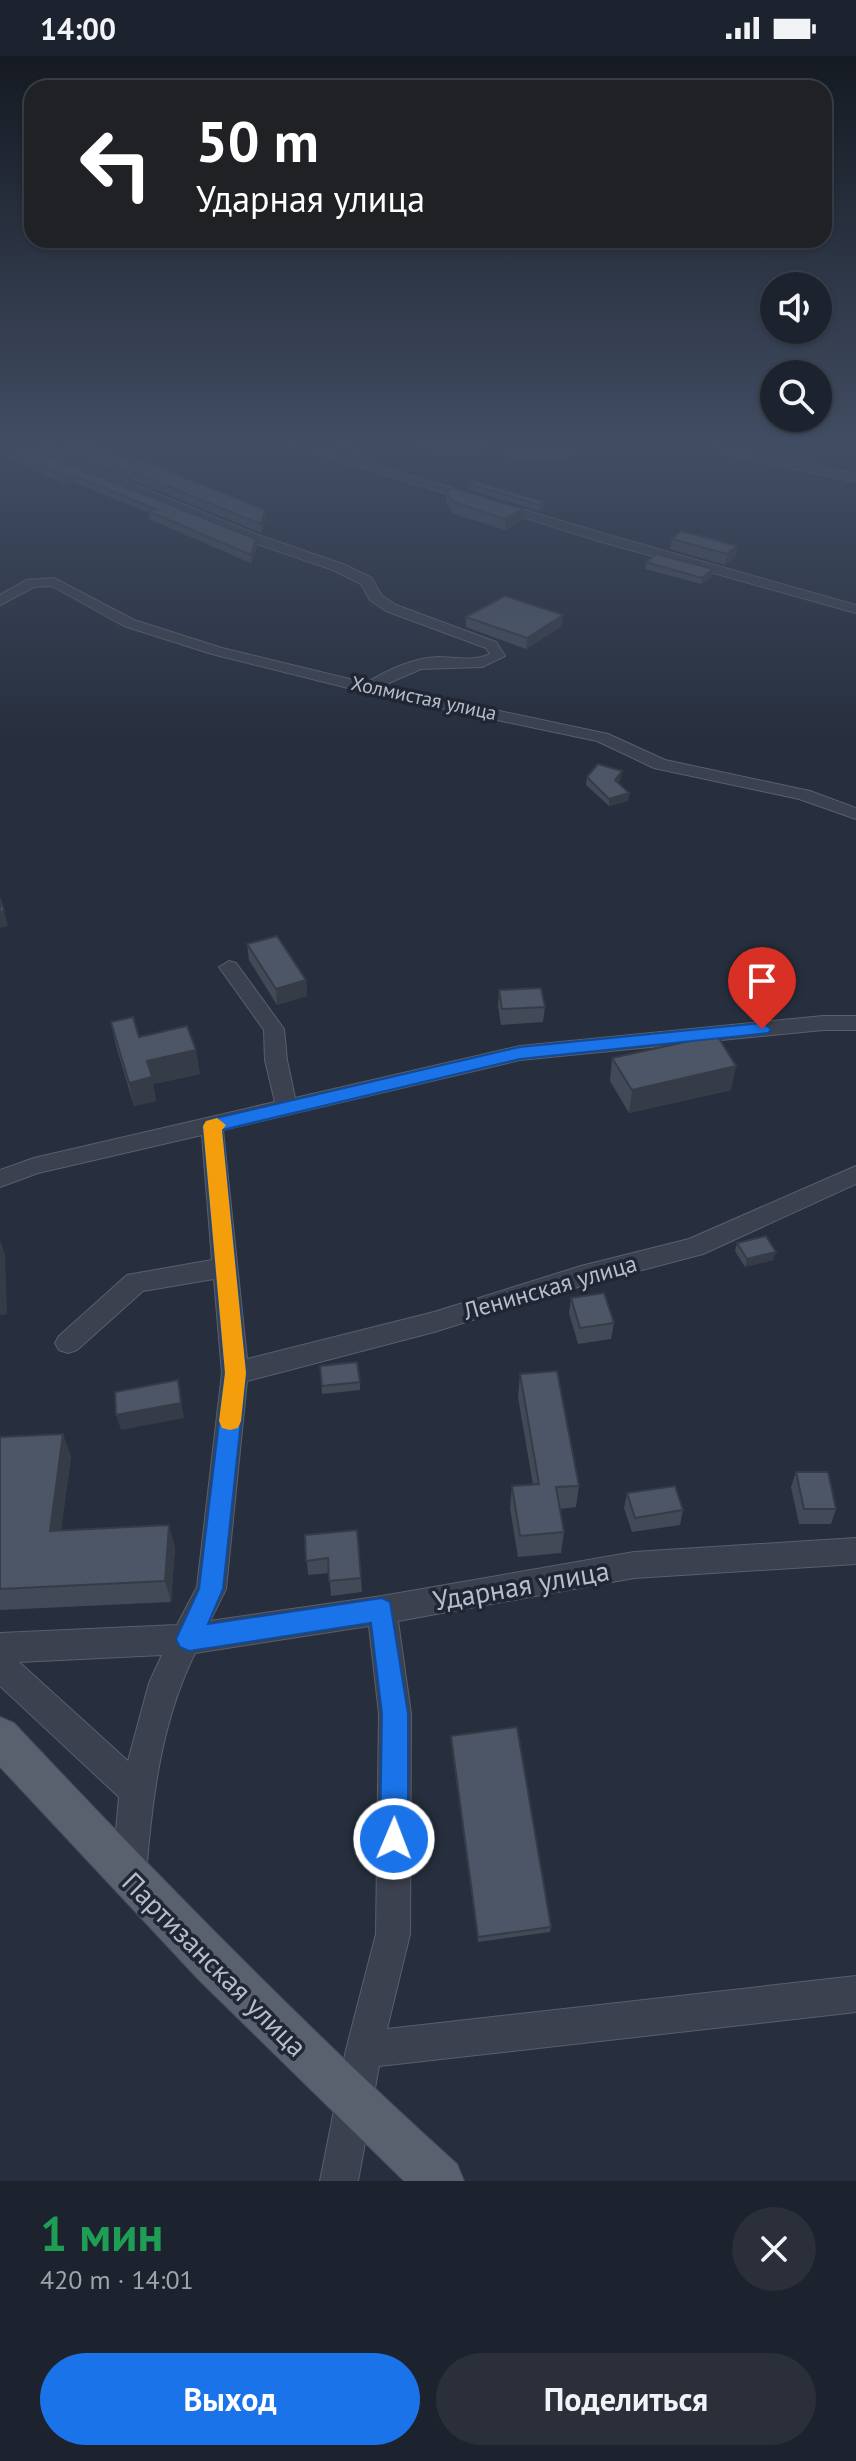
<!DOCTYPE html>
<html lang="ru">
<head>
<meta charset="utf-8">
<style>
  body { margin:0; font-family:"PT Sans",sans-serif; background:#2a2f3a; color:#f1f3f6; height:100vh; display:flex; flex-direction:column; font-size:30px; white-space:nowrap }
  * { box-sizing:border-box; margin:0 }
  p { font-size:26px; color:#a0a4aa }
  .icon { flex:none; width:44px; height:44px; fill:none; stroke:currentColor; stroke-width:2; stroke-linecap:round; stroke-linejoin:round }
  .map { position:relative; height:2125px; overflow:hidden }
  .drawer { display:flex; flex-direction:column; background:#1d232e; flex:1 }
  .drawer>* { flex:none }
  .top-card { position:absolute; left:24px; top:24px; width:808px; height:168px; border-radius:24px; box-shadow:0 2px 6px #0004,0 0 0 2px #3b404a; background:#202124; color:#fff; overflow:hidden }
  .tools { position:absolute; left:760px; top:216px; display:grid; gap:16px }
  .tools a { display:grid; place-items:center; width:72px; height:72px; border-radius:50%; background:#1d232e; box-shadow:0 2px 6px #0004,0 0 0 2px #3b404a; font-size:40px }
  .pin { position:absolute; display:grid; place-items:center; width:68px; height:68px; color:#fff; margin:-82px -34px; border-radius:50% 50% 50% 0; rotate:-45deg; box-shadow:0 0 8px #0007 }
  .pin .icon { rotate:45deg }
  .me { position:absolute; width:88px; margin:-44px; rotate:1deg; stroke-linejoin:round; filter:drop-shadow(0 0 6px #0008) }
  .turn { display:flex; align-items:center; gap:28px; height:168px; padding:0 40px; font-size:36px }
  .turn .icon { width:104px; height:104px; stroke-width:2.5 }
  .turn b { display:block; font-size:56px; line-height:68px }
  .round { display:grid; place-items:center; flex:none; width:84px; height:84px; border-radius:42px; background:#2a2f3a }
  .head { display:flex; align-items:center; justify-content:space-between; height:136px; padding:0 40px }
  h1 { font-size:48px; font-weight:600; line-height:60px; color:#1e9e55 }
  .action { display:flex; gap:16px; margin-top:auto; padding:16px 40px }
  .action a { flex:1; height:92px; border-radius:48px; background:#1a73e8; color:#fff; font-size:32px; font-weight:600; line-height:92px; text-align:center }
  .action a+a { background:#2a2f3a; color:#f1f3f6 }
  .status { display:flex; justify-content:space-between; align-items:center; height:56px; padding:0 40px; background:#1d232e; direction:ltr }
  .status svg { height:22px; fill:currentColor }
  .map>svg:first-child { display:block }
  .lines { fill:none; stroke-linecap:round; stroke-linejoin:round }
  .minor-casing { stroke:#595f6c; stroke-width:2 }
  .major-casing { stroke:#444a57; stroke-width:2 }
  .minor { fill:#3b414e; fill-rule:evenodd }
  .major { fill:#59606e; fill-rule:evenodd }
  .wall { fill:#424a58 }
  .shaded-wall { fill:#363c47 }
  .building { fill:#4d5666; stroke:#363c47; stroke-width:2 }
  .route { fill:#1a73e8; stroke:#114b97; stroke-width:2 }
  .slow { fill:#f59e0b }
  .labels { text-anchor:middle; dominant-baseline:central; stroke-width:7; stroke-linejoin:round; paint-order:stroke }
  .far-street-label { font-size:20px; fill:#b7bdc9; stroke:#202633 }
  .street-label { font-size:24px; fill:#b7bdc9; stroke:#202633 }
  .near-street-label { font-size:28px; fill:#b7bdc9; stroke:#202633 }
</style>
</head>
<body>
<div class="status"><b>14:00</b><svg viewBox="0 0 49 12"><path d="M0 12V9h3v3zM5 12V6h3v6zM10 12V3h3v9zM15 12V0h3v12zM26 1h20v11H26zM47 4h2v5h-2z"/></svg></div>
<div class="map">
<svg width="856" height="2125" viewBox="0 0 856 2125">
  <rect width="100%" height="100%" fill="#272f3e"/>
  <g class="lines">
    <!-- minor casing -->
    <g class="minor-casing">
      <g id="minor">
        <path d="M15,387h13l10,8 62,19 158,65 85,29 29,14 9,17 15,10 100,37 9,14 -23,11 -61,2 -39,17 226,48 57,26 145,31 46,17v11l-57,-20 -145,-31 -57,-27 -229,-48 -156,-39 -88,-28 -72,-40 -18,1 -34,18v-10l26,-15 28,-2 80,42 88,28 144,35c22,-13 46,-25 72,-26 18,0 35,5 52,-3l-4,-6 -100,-37 -16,-11 -9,-16 -28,-14 -85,-29 -156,-65 -62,-21z"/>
        <path d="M283,387h17l312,93 244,69v8l-254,-71z"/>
        <path d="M483,387c18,-1 34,8 52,8 21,1 39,-9 59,-8 -27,21 -84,22 -111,0z"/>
        <path d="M675,387h22l159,31v8z"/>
        <path d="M229,905l7,2 48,66 3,31 8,38 225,-52 303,-30h33v14h-33l-303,30 -297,70 24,229 187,-47 147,-46 108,-27 167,-73v18l-153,70 -122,32 -147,46 -187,49 -21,208 -16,32 172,-25 252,-44 222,-14v26l-222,14 -236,43 13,93 -1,220 -23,95 469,-53v36l-477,54 -21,115h-38l26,-131 30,-116 3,-220 -10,-88 -174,27c-34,69 -43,145 -49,222l-5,12 -12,5 -12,-5 -5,-12 7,-78 -119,-111v-53l177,-8 20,-38 25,-214 -8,-94 -71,12 -66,59 -9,3 -9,-3 -4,-7 4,-7 68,-61 85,-15 -10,-125 -164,38 -38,14v-17l34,-12 241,-56 -10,-42 -1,-30 -45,-63zM162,1599l-13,28 -21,78 -109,-99z"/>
      </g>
    </g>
    <!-- major casing -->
    <g class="major-casing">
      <path id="major" d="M0,1661l14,6c143,152 288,301 443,441l7,17h-60l-205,-201 -199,-213z"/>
    </g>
    <!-- minor -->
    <use href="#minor" class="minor"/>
    <!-- major -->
    <use href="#major" class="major"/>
  </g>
  <!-- wall -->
  <g class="wall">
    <path d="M38,387h49l46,20 132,47 1,9 -5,14 -160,-66 -62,-19z"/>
    <path d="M330,387h59l-31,13 -28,-10z"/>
    <path d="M411,387h70l3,1v11l-45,1 -27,-9z"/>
    <path d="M18,391l238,92 1,8 -6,16 -102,-44v-6l-76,-31 -9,1 -52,-23 -2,-7 9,-3z"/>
    <path d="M470,428l75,18v6l-6,3 -69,-21z"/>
    <path d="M446,435l77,18 -1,11 -17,10 -53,-17 -6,-11z"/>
    <path d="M672,483l65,7 -1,11 -11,8 -55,-16z"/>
    <path d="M646,506l67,7 -1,7 -11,8 -56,-15z"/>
    <path d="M563,559l-1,11 -36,23 -60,-22v-10z"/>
    <path d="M587,721l34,1 -3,5 11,10 -1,8 -19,5 -23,-21z"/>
    <path d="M247,888l59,36 1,16 -30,9 -28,-45z"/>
    <path d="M499,934l46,17 -2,15 -42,3 -3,-19z"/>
    <path d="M111,966l28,15 61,37 -47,10 3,17 -22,5 -18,-60z"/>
    <path d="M612,1002l119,32 -102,23 -19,-32z"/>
    <path d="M737,1187l36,17 -28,7 -10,-16z"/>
    <path d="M571,1242l43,25 -3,16 -33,5 -9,-31z"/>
    <path d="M320,1310l40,16v8l-38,4z"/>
    <path d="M520,1318l59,112 -3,21 -16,2 4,23 -3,21 -43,4 -8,-49 2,-22 21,-1 -15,-88z"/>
    <path d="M0,1381l71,19 -10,74 114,17 -4,55 -171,8z"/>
    <path d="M796,1416l40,37 -5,15h-32l-8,-37z"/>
    <path d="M627,1437l56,17 -3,15 -48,7 -8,-24z"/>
    <path d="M305,1479l56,43 1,14 -31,4 -2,-23 -21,2z"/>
    <path d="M451,1680l100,191 -1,5 -72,10 -27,-200z"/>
  </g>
  <!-- shaded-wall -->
  <g class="shaded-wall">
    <path d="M357,387h32l-31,13z"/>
    <path d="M72,419l1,7 -9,1 -1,-7z"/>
    <path d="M545,446v6l-6,3 1,-6z"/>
    <path d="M523,453l-1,11 -17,10v-11z"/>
    <path d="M265,454l1,9 -5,14v-9z"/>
    <path d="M256,483l1,8 -6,16v-8z"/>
    <path d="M737,490l-1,11 -11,8 2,-11z"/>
    <path d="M713,513l-1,7 -11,8 1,-6z"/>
    <path d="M563,559l-1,11 -36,23 1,-11z"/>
    <path d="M622,715l-1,7 -7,10 1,-8z"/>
    <path d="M629,737l-1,8 -19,5v-7z"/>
    <path d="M4,855l4,15 -8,2v-16z"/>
    <path d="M306,924l1,16 -30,9 -1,-16z"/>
    <path d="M196,994l4,24 -47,10 3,17 -22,5 -5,-23 18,-22z"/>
    <path d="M736,1010l-5,24 -102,23 3,-23z"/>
    <path d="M0,1184l5,14 2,60 -7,1z"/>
    <path d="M776,1196l-3,8 -28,7 2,-8z"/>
    <path d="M178,1324l6,38 -63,12 -5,-15z"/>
    <path d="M63,1378l8,22 -13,96 -8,-21z"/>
    <path d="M169,1469l6,22 -4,55 -6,-21z"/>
  </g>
  <!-- building -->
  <g class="building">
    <path d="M48,387h39l46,20 8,-3 124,50 -4,14 -161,-65z"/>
    <path d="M433,387h48l3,1 -45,1z"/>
    <path d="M22,390l234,93 -5,16 -103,-44 8,-2 -84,-34 -9,1 -53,-23 12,-4 -4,-2z"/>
    <path d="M476,425l69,21 -5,3 -70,-21z"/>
    <path d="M453,432l70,21 -18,10 -52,-17 -7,-11z"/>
    <path d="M681,475l56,15 -10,8 -55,-15z"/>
    <path d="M657,498l56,15 -11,9 -56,-16z"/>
    <path d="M505,540l58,19 -36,23 -61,-21z"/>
    <path d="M598,708l24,7 -7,9 14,13 -20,6 -22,-22z"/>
    <path d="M0,842l4,13 -4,1z"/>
    <path d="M277,880l29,44 -30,9 -29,-45z"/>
    <path d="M541,932l4,19 -43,2 -3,-19z"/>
    <path d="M133,961l6,20 48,-11 9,24 -49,11 5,16 -23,6 -18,-61z"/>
    <path d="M717,979l19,31 -104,24 -20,-32z"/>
    <path d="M766,1180l10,16 -29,7 -10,-16z"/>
    <path d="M604,1237l10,30 -34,5 -9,-30z"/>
    <path d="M357,1306l3,20 -38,4 -2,-20z"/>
    <path d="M557,1315l22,115 -23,1 8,45 -44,4 -8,-50 27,-2 -19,-110z"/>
    <path d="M178,1324l3,23 -65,12 -1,-23z"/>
    <path d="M63,1378l-13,97 119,-6 -4,56 -165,8v-152z"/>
    <path d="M796,1416h32l8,37h-32z"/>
    <path d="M675,1430l8,24 -48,8 -8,-25z"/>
    <path d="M357,1474l4,48 -32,3 -1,-23 -22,3 -1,-26z"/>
    <path d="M517,1671l34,200 -73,10 -27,-201z"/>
  </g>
  <!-- sky -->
  <linearGradient id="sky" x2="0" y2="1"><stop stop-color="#151a22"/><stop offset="0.57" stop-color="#414d63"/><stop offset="1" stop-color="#414d63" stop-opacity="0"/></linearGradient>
  <rect width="856" height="684" fill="url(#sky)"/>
  <!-- route -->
  <path class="route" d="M762,967l9,6 -3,4 -248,26 -298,71 24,243 -23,216 -15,35 174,-26 8,4 18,112v125l-5,10 -9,4 -10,-4 -4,-10 2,-125 -11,-91 -182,28 -9,-4 -4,-8 23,-50 26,-216 -22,-247 9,-7 308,-72z"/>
  <!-- slow -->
  <path class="slow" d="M217,1062l9,7 -4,5 24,243 -5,48 -3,7 -8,2 -8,-2 -3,-7 6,-48 -22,-247 3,-5z"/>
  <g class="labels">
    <!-- far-street labels -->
    <g class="far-street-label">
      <text transform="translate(424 642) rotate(12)">Холмистая улица</text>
    </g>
    <!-- street labels -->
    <g class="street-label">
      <text transform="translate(550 1231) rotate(-16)">Ленинская улица</text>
    </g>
    <!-- near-street labels -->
    <g class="near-street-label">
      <text transform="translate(521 1529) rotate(-10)">Ударная улица</text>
      <text transform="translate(215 1908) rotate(45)">Партизанская улица</text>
    </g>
  </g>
</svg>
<div class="tools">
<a><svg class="icon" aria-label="sound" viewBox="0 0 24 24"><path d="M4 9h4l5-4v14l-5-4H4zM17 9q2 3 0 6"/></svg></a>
<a><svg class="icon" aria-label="search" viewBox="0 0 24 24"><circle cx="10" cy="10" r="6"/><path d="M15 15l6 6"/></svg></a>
</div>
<div class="pin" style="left:762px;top:973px;background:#d93025"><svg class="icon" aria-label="arrive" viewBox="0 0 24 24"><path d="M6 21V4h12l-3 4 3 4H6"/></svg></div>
<svg class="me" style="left:394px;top:1783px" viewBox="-20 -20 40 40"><circle r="17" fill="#1a73e8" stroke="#fff" stroke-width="3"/><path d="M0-11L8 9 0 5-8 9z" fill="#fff"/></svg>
<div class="top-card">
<div class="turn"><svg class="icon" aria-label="left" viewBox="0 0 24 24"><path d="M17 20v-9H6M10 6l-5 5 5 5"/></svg><div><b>50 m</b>Ударная улица</div></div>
</div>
</div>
<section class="drawer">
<div class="head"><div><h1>1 мин</h1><p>420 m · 14:01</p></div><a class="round"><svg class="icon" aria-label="close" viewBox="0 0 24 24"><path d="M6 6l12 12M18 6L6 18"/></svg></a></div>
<div class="action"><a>Выход</a><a>Поделиться</a></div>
</section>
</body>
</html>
